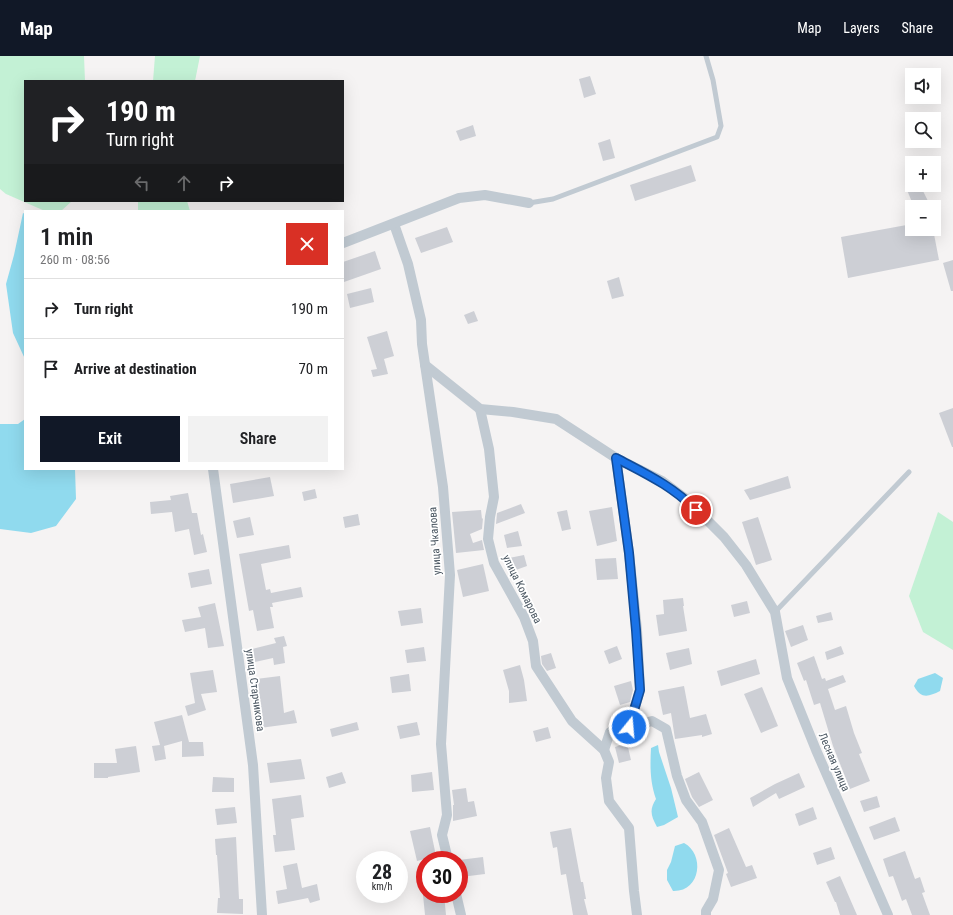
<!DOCTYPE html>
<html lang="en">
<head>
<meta charset="utf-8">
<style>
  body { margin:0; font-family:"Roboto Condensed",sans-serif; background:#f2f2f2; color:#202124; height:100vh; display:flex; flex-direction:column; font-size:15px; white-space:nowrap }
  * { box-sizing:border-box; margin:0 }
  p { font-size:13px; color:#757577 }
  .icon { flex:none; width:22px; height:22px; fill:none; stroke:currentColor; stroke-width:2; stroke-linecap:round; stroke-linejoin:round }
  .map { position:relative; flex:1; overflow:hidden }
  .sheet { position:absolute; left:24px; top:154px; width:320px; height:260px; display:flex; flex-direction:column; background:#fff; border-radius:0px; box-shadow:0 4px 16px #0002 }
  .sheet>* { flex:none }
  .top-card { position:absolute; left:24px; top:24px; width:320px; height:122px; border-radius:0px; box-shadow:0 4px 16px #0002; background:#202124; color:#fff; overflow:hidden }
  .buttons { position:absolute; left:905px; top:12px; display:grid; gap:8px }
  .buttons a { display:grid; place-items:center; width:36px; height:36px; border-radius:0px; background:#fff; box-shadow:0 4px 16px #0002; font-size:20px }
  .speed { position:absolute; left:356px; top:795px; display:flex; gap:8px; font-size:20px; font-weight:700; text-align:center }
  .speed>* { display:grid; place-content:center; width:52px; height:52px; border-radius:50%; background:#fff; box-shadow:0 4px 16px #0002; line-height:1 }
  .speed small { font-size:10px; font-weight:400 }
  .speed .limit { border:6px solid #d22; background:#fff; color:#111 }
  .pin { position:absolute; display:grid; place-items:center; width:34px; height:34px; color:#fff; margin:-17px; border:2px solid #fff; border-radius:50%; box-shadow:0 1px 4px #0007 }
  .me { position:absolute; width:44px; margin:-22px; rotate:17deg; stroke-linejoin:round; filter:drop-shadow(0 0 3px #0008) }
  .turn { display:flex; align-items:center; gap:14px; height:84px; padding:0 16px; font-size:18px }
  .turn .icon { width:52px; height:52px; stroke-width:2.5 }
  .turn b { display:block; font-size:28px; line-height:34px }
  .lanes { display:flex; align-items:center; height:38px; padding:0 16px; background:#0003; justify-content:center; gap:20px; direction:ltr }
  .lanes .off { opacity:.35 }
  .round { display:grid; place-items:center; flex:none; width:42px; height:42px; border-radius:0px; background:#f2f2f2 }
  .head { display:flex; align-items:center; justify-content:space-between; height:68px; padding:0 16px }
  h1 { font-size:24px; font-weight:600; line-height:30px }
  .button { display:flex; gap:8px; margin-top:auto; padding:8px 16px }
  .button a { flex:1; height:46px; border-radius:0px; background:#111827; color:#fff; font-size:16px; font-weight:600; line-height:46px; text-align:center }
  .button a+a { background:#f2f2f2; color:#202124 }
  ul { padding:0; list-style:none }
  li { display:flex; align-items:center; gap:12px; height:60px; padding:0 16px; border-top:1px solid #e0e0e0 }
  li div { flex:1 }
  li b { display:block; font-size:15px }
  li em { font-style:normal }
  header { display:flex; align-items:center; gap:24px; box-sizing:border-box; height:56px; padding:0 20px; background:#111827; color:#fff }
  header strong { font-size:19px }
  nav { display:flex; gap:22px; margin-inline-start:auto; font-size:14px }
  .map>svg:first-child { display:block }
  .green { fill:#c3f1d5 }
  .water { fill:#90daee }
  .building { fill:#cdcfd5 }
  .lines { fill:none; stroke-linecap:round; stroke-linejoin:round }
  .lane { stroke:#c1cad2; stroke-width:5 }
  .street { stroke:#c1cad2; stroke-width:10 }
  .route-casing { stroke:#114b97; stroke-width:10 }
  .route { stroke:#1a73e8; stroke-width:7 }
  .labels { text-anchor:middle; dominant-baseline:central; stroke-width:3.5; stroke-linejoin:round; paint-order:stroke }
  .street-label { font-size:11px; fill:#4a5661; stroke:#fff }
</style>
</head>
<body>
<header>
<strong>Map</strong>
<nav><a>Map</a><a>Layers</a><a>Share</a></nav>
</header>
<div class="map">
<svg width="953" height="859" viewBox="0 0 953 859">
  <rect width="100%" height="100%" fill="#f5f3f3"/>
  <!-- green -->
  <g class="green">
    <path d="M0,0h84l1,25h-60v120h47l-11,10h-16l-39,-17 -6,-5z"/>
    <path d="M155,0h45l-5,25h-42z"/>
    <path d="M138,145h49l3,10h-52z"/>
    <path d="M938,456l15,10v128l-30,-18 -14,-36z"/>
  </g>
  <!-- water -->
  <g class="water">
    <path d="M23,157l2,1v145l-12,-26 -7,-49 8,-29z"/>
    <path d="M25,363v50h50l1,30 -20,27 -25,7 -31,-4v-105h18z"/>
    <path d="M935,617l8,5 -3,13c-12,6 -19,8 -26,-5l4,-7z"/>
    <path d="M658,689l1,7 12,36 7,29 -14,8 -7,2c-6,-11 -8,-17 -1,-28 -6,-17 -6,-33 -5,-51z"/>
    <path d="M684,787c21,11 17,49 -11,48l-6,-11v-10l4,-8 4,-16z"/>
  </g>
  <!-- building -->
  <g class="building">
    <path d="M590,20l6,18 -12,4 -5,-19z"/>
    <path d="M473,69l3,11 -16,5 -4,-10z"/>
    <path d="M610,83l5,19 -12,3 -5,-18z"/>
    <path d="M691,109l5,16 -61,20 -5,-16z"/>
    <path d="M917,129h3l8,16 -14,6 -7,-17z"/>
    <path d="M912,168v5h21l6,31 -91,18 -7,-41z"/>
    <path d="M447,171l6,15 -32,11 -6,-15z"/>
    <path d="M375,195l6,18 -37,13 -1,-4v-16z"/>
    <path d="M953,204v31h-2l-8,-28z"/>
    <path d="M619,221l5,19 -12,3 -5,-18z"/>
    <path d="M371,232l3,14 -24,6 -3,-14z"/>
    <path d="M474,255l4,10 -10,3 -4,-9z"/>
    <path d="M387,275l7,25 -10,3 4,15 -15,3 -2,-7 6,-1 -10,-32z"/>
    <path d="M953,352v39h-1l-13,-34z"/>
    <path d="M788,420l3,12 -41,12 -6,-10z"/>
    <path d="M270,421l4,19 -41,7 -3,-19z"/>
    <path d="M315,433l2,9 -13,3 -2,-9z"/>
    <path d="M188,437l4,20h5l4,22 2,-1 4,18 -13,3 -5,-26 -14,3 -3,-20 -21,2 -1,-12 21,-2 -1,-4z"/>
    <path d="M521,448l4,9 -29,11 1,-11z"/>
    <path d="M612,451l5,34 -20,5 -8,-35z"/>
    <path d="M481,454l1,9 1,-1 -1,11 -12,5 3,9 9,-3 2,10 -28,3 -4,-41z"/>
    <path d="M567,454l4,19 -9,2 -5,-19z"/>
    <path d="M358,458l2,11 -15,3 -2,-11z"/>
    <path d="M250,461l4,18 -17,3 -4,-17z"/>
    <path d="M758,461l14,43 -16,5 -14,-43z"/>
    <path d="M518,475l4,15 -15,2 -3,-13z"/>
    <path d="M289,489l2,13 -30,6 5,26 4,-1 1,4 30,-6 2,10 -31,6 1,4h-3l4,21 -17,3 -4,-21 -4,1 -10,-57z"/>
    <path d="M524,499l3,11 -14,5 -4,-13z"/>
    <path d="M616,502l2,21 -21,1 -2,-21z"/>
    <path d="M483,508l6,27 -26,6 -6,-27z"/>
    <path d="M209,513l3,15 -21,4 -3,-15z"/>
    <path d="M683,542l1,8h-1l4,25 -28,5 -3,-21 8,-1 -1,-14z"/>
    <path d="M747,545l3,12 -16,4 -3,-12z"/>
    <path d="M215,547l9,43 -16,2 -3,-20 -20,4 -3,-12 19,-3 -3,-10z"/>
    <path d="M421,552l2,15 -22,3 -3,-15z"/>
    <path d="M831,556l2,8 -15,3 -2,-7z"/>
    <path d="M803,569l5,15 -17,7 -6,-16z"/>
    <path d="M284,580l3,10 -4,1 2,16 -11,2 -1,-7 -18,4 -3,-13 24,-6 -2,-5z"/>
    <path d="M617,590l5,13 -13,5 -5,-13z"/>
    <path d="M841,590l3,8 -17,6 -2,-8z"/>
    <path d="M424,591l2,14 -19,2 -2,-13z"/>
    <path d="M689,592l3,16 -22,6 -4,-17z"/>
    <path d="M551,597l5,15 -9,3 -5,-7 -1,-8z"/>
    <path d="M814,600l8,23 3,-1 1,3 17,-6 3,7 -18,7 7,21 11,-4 8,27 8,20 -3,1 11,27 -20,8 -17,-43 -13,-43 -6,2 -8,-25 -2,1 -7,-18z"/>
    <path d="M756,603l4,15 -39,12 -4,-15z"/>
    <path d="M520,609l4,15 3,21 -18,2v-12l-6,-21z"/>
    <path d="M213,614l4,22 -16,2 5,16 -18,6 -3,-10 10,-3 -5,-30z"/>
    <path d="M409,618l2,17 -19,2 -2,-16z"/>
    <path d="M280,620l4,37 10,-3 3,13 -37,5 -2,-13h2l-4,-36z"/>
    <path d="M631,625l2,9 -3,12 -10,3 -6,-19z"/>
    <path d="M684,630l6,32 16,-4 6,20 -10,3v-2l-27,4 -4,-26 -8,2 -5,-24z"/>
    <path d="M762,631l16,39 -17,7 -17,-39z"/>
    <path d="M182,659l7,27h14l1,14 -22,1v-16l-18,5 2,13 -11,2 -3,-15 8,-1 -6,-23z"/>
    <path d="M357,666l2,8 -27,7 -2,-8z"/>
    <path d="M417,666l3,13 -20,4 -3,-13z"/>
    <path d="M548,671l3,11 -15,4 -3,-11z"/>
    <path d="M627,687l4,17 -12,3 -4,-16z"/>
    <path d="M136,690l4,26 -32,5v1h-14v-15h23l-2,-14z"/>
    <path d="M301,703l4,20 -35,4 -3,-20z"/>
    <path d="M342,716l4,11 -17,5 -3,-11z"/>
    <path d="M432,716l2,18 -22,2 -1,-17z"/>
    <path d="M699,716l14,28 -14,7 -7,-10 -7,-18z"/>
    <path d="M799,717l6,14 -26,12 -3,-6 -23,14 -3,-9 25,-14z"/>
    <path d="M213,721l21,1v14h-22z"/>
    <path d="M466,732l2,14 6,-1 3,15 -24,5v-16h1l-2,-15z"/>
    <path d="M301,739l3,22 -13,2 4,31 -20,2 -2,-17h3l-4,-36z"/>
    <path d="M877,740l3,11 -16,5 -4,-11z"/>
    <path d="M235,751l2,16 -20,2 -2,-16z"/>
    <path d="M813,751l4,12 -18,7 -4,-12z"/>
    <path d="M895,761l5,14 -26,9 -5,-13z"/>
    <path d="M430,771l6,29 -19,5 -7,-30z"/>
    <path d="M571,772l10,54h2l3,17h-2l4,16h-15l-7,-41 -5,1 -4,-28 -4,1 -3,-16z"/>
    <path d="M729,772l17,39 6,-2 5,13 -26,9 -5,-13 2,-1 -14,-38z"/>
    <path d="M236,781l3,62h4v15l-26,-1 1,-15h2l-3,-43h-1l-1,-16z"/>
    <path d="M831,791l4,12 -18,6 -4,-12z"/>
    <path d="M905,795l10,28 5,-2 5,15 -3,1 8,22h-18l-6,-16 -4,2 -9,-25 -4,1 -6,-18z"/>
    <path d="M483,801l2,17 -24,3 -2,-17z"/>
    <path d="M297,807l5,25 15,-4 3,16 -10,3 -2,-5 -30,6 -2,-13 11,-2 -4,-23z"/>
    <path d="M840,820l17,39h-17l-4,-13h-1l-9,-20z"/>
    <path d="M444,838l2,21h-21l-2,-20z"/>
  </g>
  <g class="lines">
    <!-- lane -->
    <g class="lane">
      <path d="M529,147l24,-4 164,-62 4,-11 -8,-46 -7,-24"/>
      <path d="M775,556l134,-140"/>
    </g>
    <!-- street -->
    <g class="street">
      <path d="M394,168l14,40 13,56 1,24 21,143 7,88 -9,169 6,71 -5,20 6,25"/>
      <path d="M343,187l116,-45 26,-3 44,8"/>
      <path d="M425,309l55,44 33,3 43,7 60,39 46,23 25,19 37,37 22,28 29,47 12,66 29,72 72,165"/>
      <path d="M480,353l9,40 5,48 -4,20 -2,22 6,24 30,54 9,24 3,25 36,55 32,29 5,12 -3,16 3,23 20,27 5,63 3,24"/>
      <path d="M616,402l13,95 8,77 3,60 -11,37 23,-6 14,8 11,47 9,24 16,22 17,48 -6,29 -7,12v4"/>
      <path d="M213,413l40,296 9,150"/>
      <path d="M604,694l6,-18 19,-5"/>
      <path d="M456,838l5,21"/>
    </g>
  </g>
  <g class="lines">
    <!-- route casing -->
    <g class="route-casing">
      <path id="route" d="M629,671l11,-37 -4,-60 -7,-77 -13,-95c30,16 55,27 80,52"/>
    </g>
    <!-- route -->
    <use href="#route" class="route"/>
  </g>
  <g class="labels">
    <!-- street labels -->
    <g class="street-label">
      <text transform="translate(435 485) rotate(-94)">улица Чкалова</text>
      <text transform="translate(522 533) rotate(64)">улица Комарова</text>
      <text transform="translate(255 634) rotate(82)">улица Старчикова</text>
      <text transform="translate(834 706) rotate(67)">Лесная улица</text>
    </g>
  </g>
</svg>
<div class="buttons">
<a><svg class="icon" aria-label="sound" viewBox="0 0 24 24"><path d="M4 9h4l5-4v14l-5-4H4zM17 9q2 3 0 6"/></svg></a>
<a><svg class="icon" aria-label="search" viewBox="0 0 24 24"><circle cx="10" cy="10" r="6"/><path d="M15 15l6 6"/></svg></a>
<a>+</a>
<a>−</a>
</div>
<div class="speed"><div>28<small>km/h</small></div><div class="limit">30</div></div>
<div class="pin" style="left:696px;top:454px;background:#d93025"><svg class="icon" aria-label="arrive" viewBox="0 0 24 24"><path d="M6 21V4h12l-3 4 3 4H6"/></svg></div>
<svg class="me" style="left:629px;top:671px" viewBox="-20 -20 40 40"><circle r="17" fill="#1a73e8" stroke="#fff" stroke-width="3"/><path d="M0-11L8 9 0 5-8 9z" fill="#fff"/></svg>
<div class="top-card">
<div class="turn"><svg class="icon" aria-label="right" viewBox="0 0 24 24"><path d="M7 20v-9h11M14 6l5 5-5 5"/></svg><div><b>190 m</b>Turn right</div></div>
<div class="lanes"><svg class="icon off" aria-label="left" viewBox="0 0 24 24"><path d="M17 20v-9H6M10 6l-5 5 5 5"/></svg><svg class="icon off" aria-label="ahead" viewBox="0 0 24 24"><path d="M12 20V5M6 11l6-6 6 6"/></svg><svg class="icon" aria-label="right" viewBox="0 0 24 24"><path d="M7 20v-9h11M14 6l5 5-5 5"/></svg></div>
</div>
<section class="sheet">
<div class="head"><div><h1>1 min</h1><p>260 m · 08:56</p></div><a class="round" style="background:#d93025;color:#fff"><svg class="icon" aria-label="close" viewBox="0 0 24 24"><path d="M6 6l12 12M18 6L6 18"/></svg></a></div>
<ul>
<li><svg class="icon" aria-label="right" viewBox="0 0 24 24"><path d="M7 20v-9h11M14 6l5 5-5 5"/></svg><div><b>Turn right</b></div><em>190 m</em></li>
<li><svg class="icon" aria-label="arrive" viewBox="0 0 24 24"><path d="M6 21V4h12l-3 4 3 4H6"/></svg><div><b>Arrive at destination</b></div><em>70 m</em></li>
</ul>
<div class="button"><a>Exit</a><a>Share</a></div>
</section>
</div>
</body>
</html>
